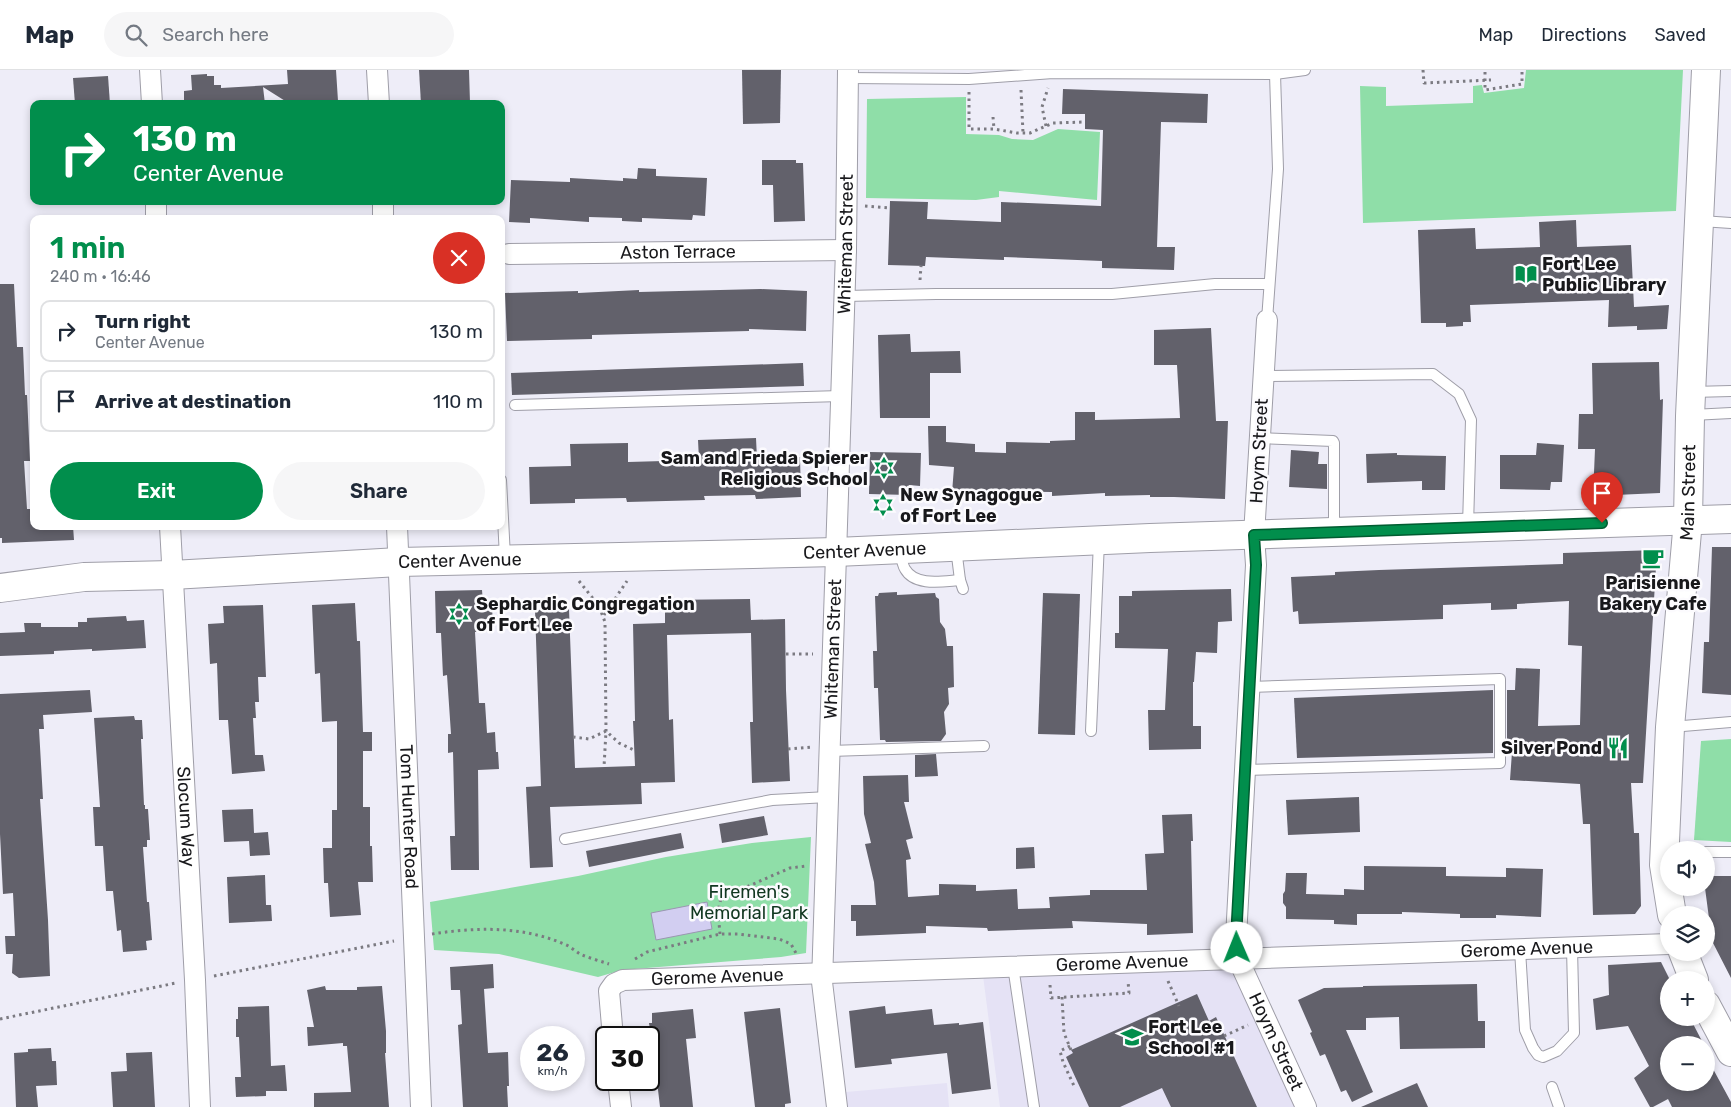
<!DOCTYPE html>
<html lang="en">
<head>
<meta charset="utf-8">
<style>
  body { margin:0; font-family:Rubik,sans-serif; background:#f6f6f7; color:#1f2937; height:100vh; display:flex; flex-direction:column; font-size:19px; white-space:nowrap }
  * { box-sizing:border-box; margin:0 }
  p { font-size:16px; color:#747a83 }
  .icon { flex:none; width:28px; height:28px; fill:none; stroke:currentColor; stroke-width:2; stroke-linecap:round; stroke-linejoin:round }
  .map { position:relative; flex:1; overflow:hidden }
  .side { position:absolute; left:30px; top:145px; width:475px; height:315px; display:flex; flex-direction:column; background:#fff; border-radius:10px; box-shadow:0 2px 8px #0003 }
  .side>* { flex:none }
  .guide { position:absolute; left:30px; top:30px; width:475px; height:105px; border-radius:10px; box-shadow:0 2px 8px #0003; background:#018e4c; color:#fff; overflow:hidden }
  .buttons { position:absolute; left:1660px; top:771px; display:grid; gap:10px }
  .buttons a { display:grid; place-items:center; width:55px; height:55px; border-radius:50%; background:#fff; box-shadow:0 2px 8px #0003; font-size:25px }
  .speed { position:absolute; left:520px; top:956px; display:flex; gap:10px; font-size:25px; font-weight:700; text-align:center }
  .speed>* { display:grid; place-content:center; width:65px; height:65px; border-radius:50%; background:#fff; box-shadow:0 2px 8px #0003; line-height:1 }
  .speed small { font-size:12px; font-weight:400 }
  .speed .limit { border:2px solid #111; border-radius:8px; background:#fff; color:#111 }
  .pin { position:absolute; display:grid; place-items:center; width:42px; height:42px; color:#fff; margin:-51px -21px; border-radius:50% 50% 50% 0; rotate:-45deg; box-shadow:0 0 5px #0007 }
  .pin .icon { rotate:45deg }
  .me { position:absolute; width:55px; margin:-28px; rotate:359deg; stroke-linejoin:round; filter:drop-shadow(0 0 4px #0008) }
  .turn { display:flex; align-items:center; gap:18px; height:105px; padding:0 20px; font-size:22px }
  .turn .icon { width:65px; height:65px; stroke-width:2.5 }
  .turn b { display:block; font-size:35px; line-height:42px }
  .round { display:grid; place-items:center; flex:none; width:52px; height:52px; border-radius:26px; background:#f6f6f7 }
  .headline { display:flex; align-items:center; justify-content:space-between; height:85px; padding:0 20px }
  h1 { font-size:30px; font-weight:600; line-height:38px; color:#018e4c }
  .primary-button { display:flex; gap:10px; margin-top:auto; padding:10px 20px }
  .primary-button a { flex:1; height:58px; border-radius:30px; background:#018e4c; color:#fff; font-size:20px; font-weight:600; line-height:58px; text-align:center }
  .primary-button a+a { background:#f6f6f7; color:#1f2937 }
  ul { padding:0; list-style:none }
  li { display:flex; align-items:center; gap:15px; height:62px; margin:0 10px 8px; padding:0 10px; border:2px solid #e0e1e3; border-radius:10px }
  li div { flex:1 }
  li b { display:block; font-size:19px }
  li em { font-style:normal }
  header { display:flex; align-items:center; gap:30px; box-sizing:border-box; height:70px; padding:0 25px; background:#fff; border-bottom:1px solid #e0e1e3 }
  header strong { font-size:24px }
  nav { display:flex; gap:28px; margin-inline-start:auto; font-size:18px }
  .search { width:350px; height:45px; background:#f6f6f7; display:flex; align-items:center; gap:12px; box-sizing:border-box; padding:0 18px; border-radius:28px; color:#747a83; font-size:19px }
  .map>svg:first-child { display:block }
  .built { fill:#e5e2f5 }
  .green { fill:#8fdea8 }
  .water { fill:#d2cef1; stroke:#9a97b1 }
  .building { fill:#62616b }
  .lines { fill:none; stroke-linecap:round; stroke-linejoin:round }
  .service-casing { stroke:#9f9ea8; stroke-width:12 }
  .minor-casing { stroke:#9f9ea8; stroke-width:22 }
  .secondary-casing { stroke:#9f9ea8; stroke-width:30 }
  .path { stroke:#7b7a81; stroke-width:3; stroke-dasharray:2.5 4; stroke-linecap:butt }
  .service { stroke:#fff; stroke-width:10 }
  .minor { stroke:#fff; stroke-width:20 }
  .secondary { stroke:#fff; stroke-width:28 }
  .route-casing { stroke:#015c31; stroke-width:12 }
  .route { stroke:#018e4c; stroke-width:9 }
  .labels { text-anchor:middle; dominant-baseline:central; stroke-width:5; stroke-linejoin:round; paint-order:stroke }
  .street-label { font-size:18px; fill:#18181b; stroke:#fcfbfe }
  .poi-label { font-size:18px; font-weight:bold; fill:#18181b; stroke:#fcfbfe; text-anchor:start }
  .park-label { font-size:18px; fill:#113720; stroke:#fcfbfe }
</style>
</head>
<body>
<header>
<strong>Map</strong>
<div class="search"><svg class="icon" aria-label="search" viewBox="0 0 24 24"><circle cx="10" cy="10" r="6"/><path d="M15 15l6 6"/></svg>Search here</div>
<nav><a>Map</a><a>Directions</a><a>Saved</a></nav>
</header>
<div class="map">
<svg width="1731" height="1037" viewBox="0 0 1731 1037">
  <rect width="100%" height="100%" fill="#eeedf8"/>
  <!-- built -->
  <g class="built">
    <path d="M1238,889l68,148h-306l-18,-139z"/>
    <path d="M947,1013l2,24h-112l-2,-14z"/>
  </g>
  <!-- green -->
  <g class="green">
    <path d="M1526,0h157l-7,141 -313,12 -3,-137 26,1v19l87,-3v-17l9,-1 2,8 40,-5z"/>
    <path d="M966,27v37l33,1 13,4 21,1 25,-11 42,3 -3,68 -98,-9v6l-23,3 -110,-2 1,-99z"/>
    <path d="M1731,669v103l-37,-2 7,-99z"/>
    <path d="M811,767l-5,116 -25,4 -159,13 -24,7 -99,-23 -65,-4 -4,-48 148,-26 88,-19 86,-14z"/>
  </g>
  <!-- water -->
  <path class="water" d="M707,832l5,27 -56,11 -5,-27z"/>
  <!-- building -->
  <g class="building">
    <path d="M287,0h49l2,31 -48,3 -27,-17 2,17h-81v-13l8,-1 -1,-15 16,-1v2h7v9h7v3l67,-4z"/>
    <path d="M419,0h50l1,33 -49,1z"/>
    <path d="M742,0h39l-1,53 -37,1z"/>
    <path d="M108,6l2,28h-35l-2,-26z"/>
    <path d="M1063,19l145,5 -1,29 -46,-1 -4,125h18l-1,23 -72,-2v-7l-98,-4v3l-78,-3 -1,9 -37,-1 2,-64 38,1 -1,17 74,3v-20l100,4 2,-76 -18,-1v-15h-23z"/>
    <path d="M762,90h34v3h7l2,58 -31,1 -1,-37h-11z"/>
    <path d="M638,98l18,1v7l51,2 -2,38 -12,-1 -1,5 -50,-2v4l-20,-1v-3l-33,-1v5l-59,-4v5l-21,-1 2,-42 59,2v-4l53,3v-3l14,1z"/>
    <path d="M1576,150l1,27 54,-2 3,62 35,-2 -2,24 -30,1v-4l-29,1 1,-27 -139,5 1,17h-8v4l-17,1v-4h-25l-3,-93 57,-2 1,21 64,-2 -1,-25z"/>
    <path d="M0,214h14l3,63h6l2,48h2l3,66h-6l3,48h7v17h39l1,14 -72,3v-5h-2z"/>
    <path d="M761,219l46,2 -1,40 -57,-2v2l-157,4v4l-85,2 -2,-48 73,-2v2l61,-3v2z"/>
    <path d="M1211,258l5,93h12l-3,78 -51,-2h-24v-2l-45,1v-3l-53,3v-4l-64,-1v3l-36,-1 2,-26 -25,-2 -1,-39h18v16l29,2v8l31,1v-11l44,1v-2l25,-1v-28h20v8l85,-2 -3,-53h-23v-35z"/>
    <path d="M910,264l1,18 49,-1 1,22h-31v45h-50l-2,-83z"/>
    <path d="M1659,292l1,38 3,-1 -3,94 -67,3 2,-47h-17l1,-35h14l-1,-51z"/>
    <path d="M803,293l1,23 -292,9 -1,-22z"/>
    <path d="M756,368l1,21 43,-2 1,40 -45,2 -1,-4 -51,1 1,4 -78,2 -1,-4 -51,1v4l-45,1 -1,-37 42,-1 -1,-22 58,-1v19l71,-2 -1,-20z"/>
    <path d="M1537,373l27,2 -2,37h-11l-1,8 -50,-1v-34h36z"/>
    <path d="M1291,380l28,2 -1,12h9v25l-38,-2z"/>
    <path d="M870,382l51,1 -1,33 -11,-1v10l-40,-1z"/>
    <path d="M1397,383v2l49,1 -1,34h-23v-9l-55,2 -1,-29z"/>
    <path d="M1712,477h19v148l-29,-2 2,-51h5z"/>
    <path d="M1657,480l-14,233h-12l3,50h5l2,73 -6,8 -42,1 -3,-91h-7l-3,-40 -70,-4 2,-28h-5v-62h8l1,-22 24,1 -2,57 42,-1 2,-79 -14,-1 1,-44 -52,3v5l-26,1v-7l-48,2v14l-144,5 -1,-13 -5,1 -2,-35 44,-2v-3l44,-2 184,-6v-11z"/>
    <path d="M1231,519l1,32 -14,1 -1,31 -21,-1 -2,30h-1v44h8v23l-52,1 -1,-40h17l3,-61 -53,-1v-15h4v-37h13v-5z"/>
    <path d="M482,520l1,13h9l1,28 -18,1 4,71h6l2,30 8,-1 1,20h2l1,17 -21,1 1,100h-28l-1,-34h5l-2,-84 -5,1v-19h3l-4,-59 -4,1 -2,-43h-5l-1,-42z"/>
    <path d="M897,522v3l38,-2 1,4 3,2 1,23 5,7 2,17h6l1,41 -6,1 1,16 -5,8 2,22 -5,7 -55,1 -1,-2h-5l-2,-52h-4l-1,-37h4l-2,-55h3l1,-3z"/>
    <path d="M1043,523l37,1 -5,141 -37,-1z"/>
    <path d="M750,529l1,21 34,-1 1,71 4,91 -38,2 -2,-61h3l-2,-89 -84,2 2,85 4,-1 2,63 -34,1 1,21 -92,3 3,60 -23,1 -4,-81 15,-1 -6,-176 34,-1 6,159 60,-2 -2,-45h2l-2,-97 32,-1v-23z"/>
    <path d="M355,533l2,38h3l3,91h9v19h-9v56h7v39h2l1,36h-15l3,33 -31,2 -2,-34h-4l-1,-35h9v-38h5v-89l-15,1 -2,-49 -5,1 -3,-69z"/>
    <path d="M263,535l3,72h-8l1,25h-4l1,16h-3l2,37h8l2,16 -33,3 -4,-54h-9l-2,-57 -7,1 -2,-40 16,-1 -1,-17z"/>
    <path d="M126,546l1,5 17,-1 2,28 -54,3v-2l-38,2v3l-54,2v-23l25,-1 -1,-9h17v4h37v-5h9v-4z"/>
    <path d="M90,620l2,22 -49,3 1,14h-5l4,70h-3l8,121 2,56 -31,2 -7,-5 1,-19h-7l-1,-18h10l-2,-43 -10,1 -3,-60v-140z"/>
    <path d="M1493,620v63l-196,5 -3,-60z"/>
    <path d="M134,646l1,4h7l1,19h-2l3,66h1v4h3l2,31h-3v7h-4l4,55h2l3,38 -6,1 1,9 -24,2 -2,-22 -4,1 -4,-40h-7l-3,-45h-8l-2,-39h7l-6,-89z"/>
    <path d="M936,684l2,22 -23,1v-22z"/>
    <path d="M908,705l1,27h-5l9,36 -7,2 5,19 -5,1 2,37 31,-2v-11l37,1v6l41,-2 1,20 32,-1 -1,-11 41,-2v-5h57l-2,-36 19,-1 -2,-38 30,-1 1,27h-2l2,92 -46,2v-11l-75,-3 1,7 -85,3 -1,-3 -61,-2v7l-70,3v-15h-5v-16h25l-2,-23 -9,-38 6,-1 -7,-29 -1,-38z"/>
    <path d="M1359,727l1,35 -72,3 -2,-35z"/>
    <path d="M253,739l1,24 14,-1 2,23 -20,1 -1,-15 -25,1 -2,-32z"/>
    <path d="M764,746l4,19 -46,8 -3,-19z"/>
    <path d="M681,763l3,15 -95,19 -3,-16z"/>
    <path d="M1034,777l1,21 -19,1v-21z"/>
    <path d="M1364,796l82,1v9l60,1v-9l37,1 -2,48 -45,-2v3h-36v-4l-58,-2v2h-45v11l-23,-1v-4l-48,-1v-12l-3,-4v-9l2,-3 1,-18h21l-1,21 38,1v-6l20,1z"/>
    <path d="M265,805l1,30h5l1,16 -43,2 -2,-46z"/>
    <path d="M1706,806h25v102l-19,-37 -7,-53h1z"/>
    <path d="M1661,892l9,18h-3l2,3v35h21l14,27h-35v37h37v-26l25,46v5h-59l-4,-8 -15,8h-3l-16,-29 15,-12 -21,-40 -32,4 -3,-31 16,-4 -1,-30z"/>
    <path d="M493,894l1,24 -10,1 4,64 20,-1 1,34h-2l1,21h-45l-5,-82 4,-1 -2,-34h-9l-1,-23z"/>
    <path d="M1477,914l1,37h7v27l-85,1 -1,-32 -33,1v12h-20l27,62 -21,10 -6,-12 -5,2 -16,-38 -5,2 -10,-23 2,-1 -14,-32 26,-12 39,-1v-1z"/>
    <path d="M325,916l1,4h31v-3l25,-1 4,45v22h-1l4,54h-75v-14l37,-1 -4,-46h-4v-3l-35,3 -1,-19h7l-7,-37z"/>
    <path d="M1197,924l12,27 7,-4 41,90h-86l-9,-19 -42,19h-31l-23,-50 7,-4 -2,-3z"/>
    <path d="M269,936l2,60 14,-1 2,26h-21v5l-30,1 -1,-20h6l-2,-40h-3v-18h2v-12z"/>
    <path d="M885,936l1,8 46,-5 2,16 25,-2v2l24,-3 8,67 -39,5 -5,-41 -56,6 1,5 -37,4 -6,-57z"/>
    <path d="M780,938l11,95 -6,1v3h-30l-11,-95z"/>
    <path d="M693,939l3,29 -10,1 7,68h-33l-3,-26 -6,1 -2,-14v-3l6,-1 -6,-41h3v-10z"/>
    <path d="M51,978l1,13h4l1,24 -21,1 2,21h-22l-2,-54 14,-1v-3z"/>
    <path d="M152,982l3,55h-42l-2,-35 16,-1 -1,-18z"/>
    <path d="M1417,1013l11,24h-67z"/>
  </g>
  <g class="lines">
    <!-- service casing -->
    <g class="service-casing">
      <g id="service">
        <path d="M848,8l121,1 84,-6 222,1 30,-4"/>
        <path d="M1701,151l30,2"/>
        <path d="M845,226l91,-2h176l103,-10h54"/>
        <path d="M1267,250l11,-151 -3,-95"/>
        <path d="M1264,306l169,-2 26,20 12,26 -3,106"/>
        <path d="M1692,322l39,-1"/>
        <path d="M515,335l326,-9"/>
        <path d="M1692,345l39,-2"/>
        <path d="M1260,368l73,3 1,2v88"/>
        <path d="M501,410l4,77"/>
        <path d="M956,478l4,32 3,9"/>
        <path d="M900,480c1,6 2,14 5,19 10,18 39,12 55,11"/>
        <path d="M1671,657l60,-5"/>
        <path d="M1091,661l8,-190"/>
        <path d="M830,681l154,-5"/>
        <path d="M1245,700l255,-7v-84l-250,8"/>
        <path d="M565,769l207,-39 56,-3"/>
        <path d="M1706,782h25"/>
        <path d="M1520,880l5,80 8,18 5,7 5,2 14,-6 17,-18 -2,-85"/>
        <path d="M1013,896l21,141"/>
        <path d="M1552,1017l7,20"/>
      </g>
    </g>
    <!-- minor casing -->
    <g class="minor-casing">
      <g id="minor">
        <path d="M150,0l2,34"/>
        <path d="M377,0l2,34"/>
        <path d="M156,131v18"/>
        <path d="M383,131v18"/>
        <path id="s1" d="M509,184l337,-4"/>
        <path id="s2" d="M1267,250l-13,215 2,30 -20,373 2,21 68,148"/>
        <path id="s3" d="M170,456l25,454 5,127"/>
        <path id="s4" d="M397,456l24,581"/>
        <path id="s5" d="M613,968l-4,-47 5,-7 9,-4 1046,-36"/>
        <path d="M618,1010l3,27"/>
        <path id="s6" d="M837,1037l-15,-125 24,-732 2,-180"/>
      </g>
    </g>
    <!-- secondary casing -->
    <g class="secondary-casing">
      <g id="secondary">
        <path id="s7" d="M0,518l84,-11 88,-2 227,-13 437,-10 314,-14 581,-19"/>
        <path id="s8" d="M1672,845l-8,-50 6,-138 18,-207 2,-104 16,-346"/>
        <path d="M1683,882l11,28"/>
        <path d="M1706,935l25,47"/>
      </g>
    </g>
    <!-- path -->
    <g class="path">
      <path d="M1423,0l1,13 67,-3"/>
      <path d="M1485,2v18l37,-6v-14"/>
      <path d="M1021,20l2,43"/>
      <path d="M969,22v37h25l23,4h13l23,-10 32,-1"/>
      <path d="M993,47l1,12"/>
      <path d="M1046,56l-4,-19 6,-19"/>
      <path d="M865,136l24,2"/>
      <path d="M920,210l1,-14"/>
      <path d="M579,511l20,25 6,16 1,109 -2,36"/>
      <path d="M604,545l23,-34"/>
      <path d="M786,584h27"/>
      <path d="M573,667l16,2 17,-8 13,12 15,7"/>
      <path d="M788,679l24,-2"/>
      <path d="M432,864c45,-7 90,-8 132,10 6,2 11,7 16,10 9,4 20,7 29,10"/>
      <path d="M720,864l-2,-23 3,-13 69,-30 17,-2"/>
      <path d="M635,889l12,-7 73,-18h18l41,5 12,5 6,11"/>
      <path d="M214,906l180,-35"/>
      <path d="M1168,911l11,25"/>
      <path d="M1050,915l1,13 78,-5 -1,-12"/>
      <path d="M1062,927l2,36 7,17"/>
      <path d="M0,949l176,-36"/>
      <path d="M1224,966l24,-11"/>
      <path d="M1070,976l-10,5 3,11 12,26"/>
    </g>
    <!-- service -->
    <use href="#service" class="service"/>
    <!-- minor -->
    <use href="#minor" class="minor"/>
    <!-- secondary -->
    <use href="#secondary" class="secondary"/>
  </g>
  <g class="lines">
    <!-- route casing -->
    <g class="route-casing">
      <path id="route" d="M1237,878v-28l19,-355 -2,-30 348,-12"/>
    </g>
    <!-- route -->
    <use href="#route" class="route"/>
  </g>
  <!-- icons -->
  <defs>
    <g id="library-bare" transform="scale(1.725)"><path d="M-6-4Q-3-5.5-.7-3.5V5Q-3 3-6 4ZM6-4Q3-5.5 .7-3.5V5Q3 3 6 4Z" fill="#018e4c" stroke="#fcfbfe" stroke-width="2.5" paint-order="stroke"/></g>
    <g id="synagogue-bare" transform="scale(1.725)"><path d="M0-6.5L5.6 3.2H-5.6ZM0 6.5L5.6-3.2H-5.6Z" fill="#018e4c" stroke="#fcfbfe" stroke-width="2.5" paint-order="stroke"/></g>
    <g id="cafe-bare" transform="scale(1.725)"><path d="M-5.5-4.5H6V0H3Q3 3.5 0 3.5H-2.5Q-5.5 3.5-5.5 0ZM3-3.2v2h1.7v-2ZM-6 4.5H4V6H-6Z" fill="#018e4c" stroke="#fcfbfe" stroke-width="2.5" paint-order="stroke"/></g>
    <g id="restaurant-bare" transform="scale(1.725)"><path d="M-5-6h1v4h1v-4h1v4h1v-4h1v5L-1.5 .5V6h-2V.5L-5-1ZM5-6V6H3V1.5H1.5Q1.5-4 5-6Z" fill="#018e4c" stroke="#fcfbfe" stroke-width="2.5" paint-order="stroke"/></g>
    <g id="school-bare" transform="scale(1.725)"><path d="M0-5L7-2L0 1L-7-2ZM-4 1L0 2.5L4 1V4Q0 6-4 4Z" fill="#018e4c" stroke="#fcfbfe" stroke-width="2.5" paint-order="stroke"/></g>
  </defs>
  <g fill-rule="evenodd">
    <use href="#library-bare" x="1526" y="204"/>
    <use href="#synagogue-bare" x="884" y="398"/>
    <use href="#synagogue-bare" x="883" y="435"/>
    <use href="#cafe-bare" x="1653" y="488"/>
    <use href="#synagogue-bare" x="459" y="544"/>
    <use href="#restaurant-bare" x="1618" y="678"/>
    <use href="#school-bare" x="1132" y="967"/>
  </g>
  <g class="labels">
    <!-- street labels -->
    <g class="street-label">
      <text stroke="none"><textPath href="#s6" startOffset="864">Whiteman Street</textPath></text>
      <text stroke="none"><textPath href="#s1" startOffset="169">Aston Terrace</textPath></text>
      <text transform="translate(1259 381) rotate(-87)">Hoym Street</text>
      <text stroke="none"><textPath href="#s8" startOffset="424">Main Street</textPath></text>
      <text stroke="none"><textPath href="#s7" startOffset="866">Center Avenue</textPath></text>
      <text stroke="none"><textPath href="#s7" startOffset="461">Center Avenue</textPath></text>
      <text stroke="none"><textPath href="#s6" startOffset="459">Whiteman Street</textPath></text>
      <text stroke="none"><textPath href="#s3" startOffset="291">Slocum Way</textPath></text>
      <text stroke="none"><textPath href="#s4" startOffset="291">Tom Hunter Road</textPath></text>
      <text stroke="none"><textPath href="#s5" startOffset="970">Gerome Avenue</textPath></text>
      <text stroke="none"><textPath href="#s5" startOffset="565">Gerome Avenue</textPath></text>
      <text stroke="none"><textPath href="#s5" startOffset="160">Gerome Avenue</textPath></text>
      <text stroke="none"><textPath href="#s2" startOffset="731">Hoym Street</textPath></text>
    </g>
    <!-- poi labels -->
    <g class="poi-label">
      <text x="1542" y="194">Fort Lee<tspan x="1542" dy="21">Public Library</tspan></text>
      <text x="868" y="388" text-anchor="end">Sam and Frieda Spierer<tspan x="868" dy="21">Religious School</tspan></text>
      <text x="900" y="425">New Synagogue<tspan x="900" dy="21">of Fort Lee</tspan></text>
      <text x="1653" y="513" text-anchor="middle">Parisienne<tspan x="1653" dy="21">Bakery Cafe</tspan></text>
      <text x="476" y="534">Sephardic Congregation<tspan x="476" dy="21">of Fort Lee</tspan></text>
      <text x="1602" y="678" text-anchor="end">Silver Pond</text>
      <text x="1148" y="957">Fort Lee<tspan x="1148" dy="21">School #1</tspan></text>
    </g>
    <!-- park labels -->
    <g class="park-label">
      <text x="749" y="822">Firemen's<tspan x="749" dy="21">Memorial Park</tspan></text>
    </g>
  </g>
</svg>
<div class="buttons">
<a><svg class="icon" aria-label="sound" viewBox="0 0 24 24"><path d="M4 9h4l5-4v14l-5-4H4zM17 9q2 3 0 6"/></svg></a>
<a><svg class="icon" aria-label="layers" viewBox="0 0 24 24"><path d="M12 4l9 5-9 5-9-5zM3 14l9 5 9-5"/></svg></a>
<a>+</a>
<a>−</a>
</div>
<div class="speed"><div>26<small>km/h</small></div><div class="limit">30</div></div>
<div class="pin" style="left:1602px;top:453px;background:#d93025"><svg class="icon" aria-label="arrive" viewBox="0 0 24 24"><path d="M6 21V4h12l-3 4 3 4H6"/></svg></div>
<svg class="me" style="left:1237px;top:878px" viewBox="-20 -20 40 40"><circle r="19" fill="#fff"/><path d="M0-13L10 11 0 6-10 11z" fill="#018e4c"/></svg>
<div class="guide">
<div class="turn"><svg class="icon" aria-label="right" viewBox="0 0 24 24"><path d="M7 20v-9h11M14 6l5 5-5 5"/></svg><div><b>130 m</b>Center Avenue</div></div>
</div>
<section class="side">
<div class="headline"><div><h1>1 min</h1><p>240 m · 16:46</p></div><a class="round" style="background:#d93025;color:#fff"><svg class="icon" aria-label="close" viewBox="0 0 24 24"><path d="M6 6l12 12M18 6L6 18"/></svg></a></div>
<ul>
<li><svg class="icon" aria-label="right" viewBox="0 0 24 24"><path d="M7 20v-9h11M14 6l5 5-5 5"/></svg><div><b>Turn right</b><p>Center Avenue</p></div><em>130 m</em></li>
<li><svg class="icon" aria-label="arrive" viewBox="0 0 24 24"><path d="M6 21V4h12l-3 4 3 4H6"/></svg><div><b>Arrive at destination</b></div><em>110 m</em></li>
</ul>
<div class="primary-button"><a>Exit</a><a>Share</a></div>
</section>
</div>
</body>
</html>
